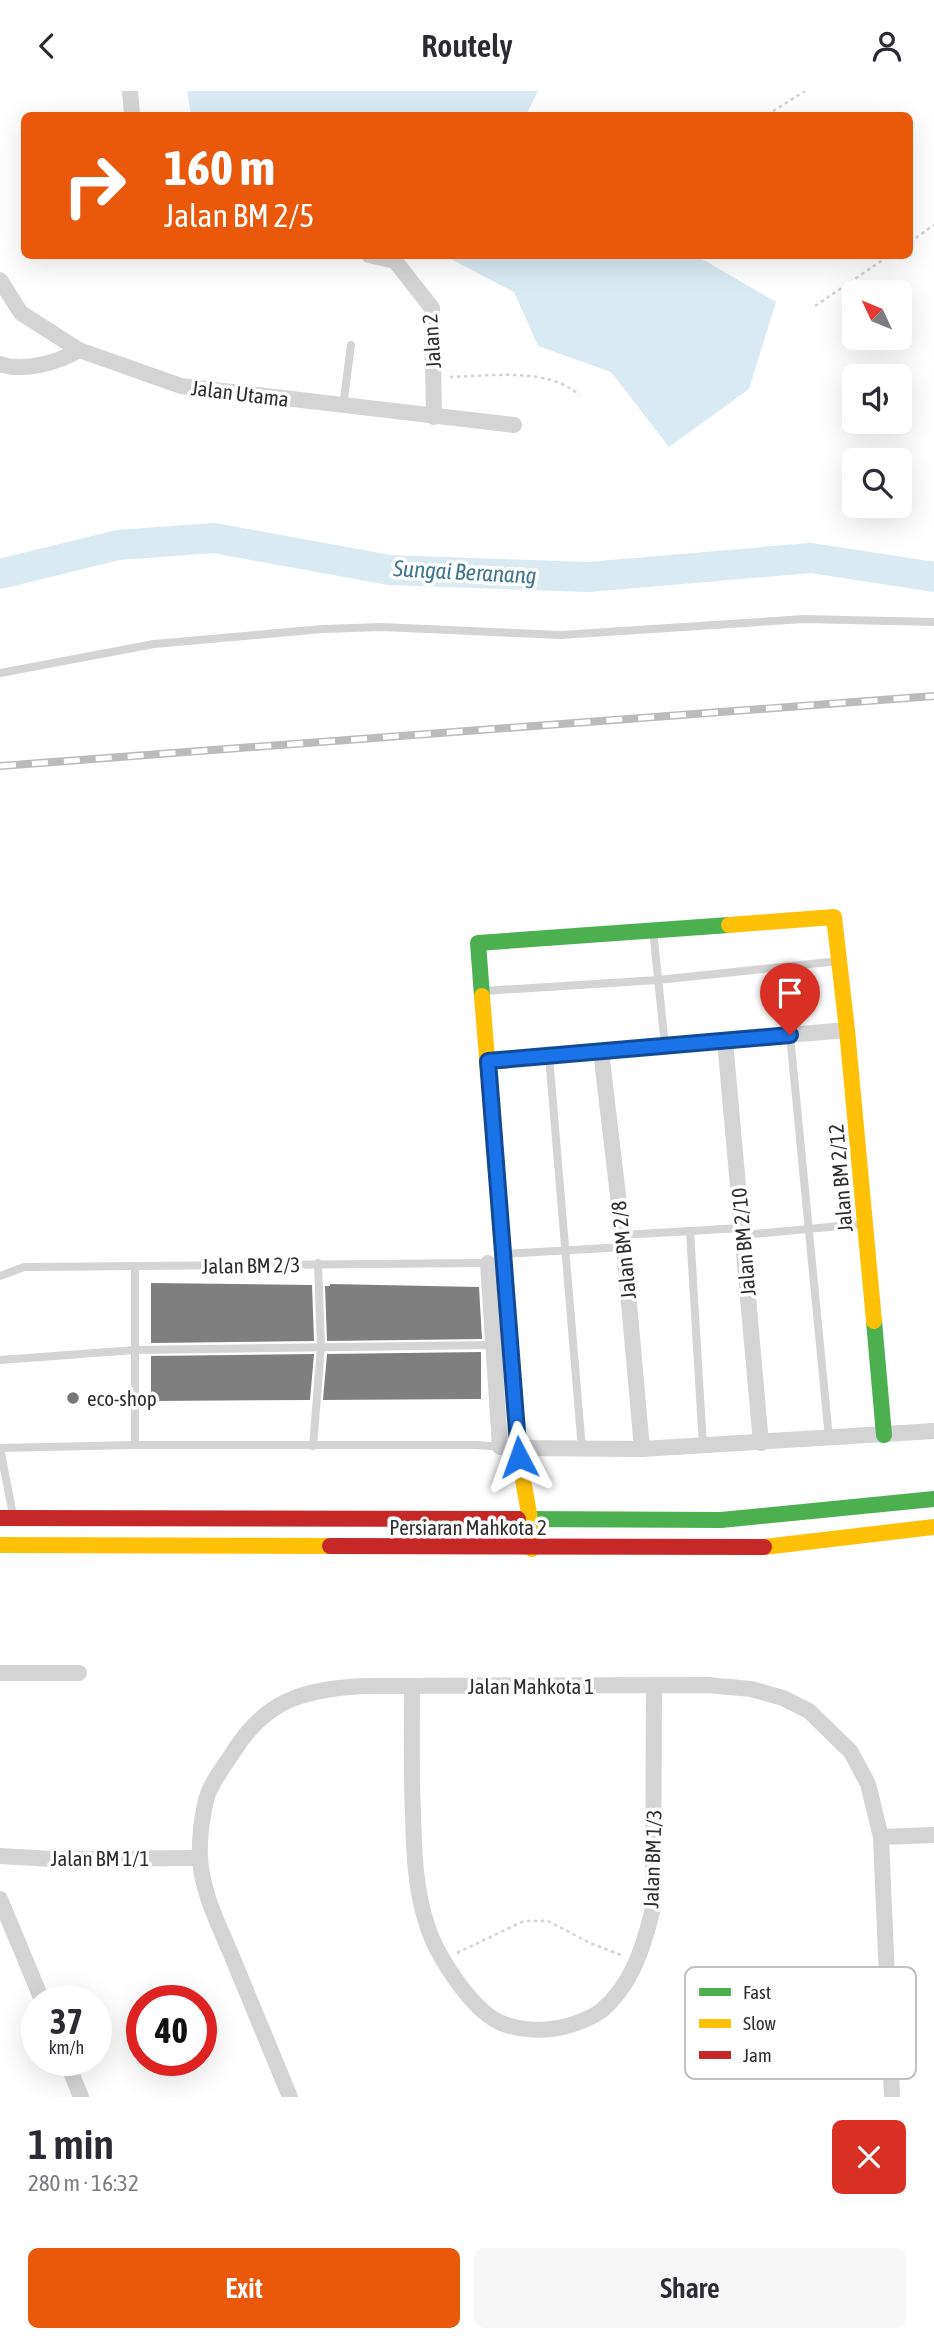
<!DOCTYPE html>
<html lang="en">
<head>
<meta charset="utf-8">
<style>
  body { margin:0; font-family:"Asap Condensed",sans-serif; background:#f7f7f7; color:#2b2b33; height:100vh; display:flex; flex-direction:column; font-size:26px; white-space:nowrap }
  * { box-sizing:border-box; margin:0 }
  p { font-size:23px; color:#7c7c81 }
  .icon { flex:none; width:38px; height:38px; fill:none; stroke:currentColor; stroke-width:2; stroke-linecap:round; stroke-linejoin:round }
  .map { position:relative; height:2006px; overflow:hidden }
  .drawer { display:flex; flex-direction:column; background:#fff; flex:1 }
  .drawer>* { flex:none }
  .top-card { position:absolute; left:21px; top:21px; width:892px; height:147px; border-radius:10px; box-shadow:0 7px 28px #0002; background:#ea580c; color:#fff; overflow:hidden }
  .needle { width:46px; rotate:314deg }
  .tools { position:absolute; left:842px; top:189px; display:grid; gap:14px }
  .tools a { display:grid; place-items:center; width:70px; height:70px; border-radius:10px; background:#fff; box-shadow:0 7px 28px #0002; font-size:35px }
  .speed { position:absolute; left:21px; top:1894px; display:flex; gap:14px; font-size:35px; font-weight:700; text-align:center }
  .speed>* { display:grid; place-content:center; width:91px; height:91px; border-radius:50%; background:#fff; box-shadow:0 7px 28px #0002; line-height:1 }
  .speed small { font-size:18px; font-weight:400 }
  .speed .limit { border:10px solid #d22; background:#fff; color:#111 }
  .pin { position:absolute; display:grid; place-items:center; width:60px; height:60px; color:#fff; margin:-72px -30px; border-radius:50% 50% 50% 0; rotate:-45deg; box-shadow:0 0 7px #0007 }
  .pin .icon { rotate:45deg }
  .me { position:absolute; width:77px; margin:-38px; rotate:356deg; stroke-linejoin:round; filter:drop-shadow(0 0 5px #0008) }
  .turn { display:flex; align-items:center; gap:24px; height:147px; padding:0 28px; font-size:32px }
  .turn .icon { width:91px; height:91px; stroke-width:2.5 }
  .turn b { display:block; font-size:49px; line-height:60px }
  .round { display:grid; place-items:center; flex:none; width:74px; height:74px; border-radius:10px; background:#f7f7f7 }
  .summary { display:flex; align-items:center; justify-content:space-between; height:119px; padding:0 28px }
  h1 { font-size:42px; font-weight:600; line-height:52px }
  .button { display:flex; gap:14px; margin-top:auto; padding:14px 28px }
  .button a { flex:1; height:80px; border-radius:10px; background:#ea580c; color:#fff; font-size:28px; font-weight:600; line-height:80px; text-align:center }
  .button a+a { background:#f7f7f7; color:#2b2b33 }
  header { display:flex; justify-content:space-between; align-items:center; height:91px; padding:0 28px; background:#fff; font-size:32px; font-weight:600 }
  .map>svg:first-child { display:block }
  .water { fill:#d9eaf2 }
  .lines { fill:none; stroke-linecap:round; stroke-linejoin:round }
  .river { stroke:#d9eaf2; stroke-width:30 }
  .building { fill:#7f7f7f }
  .path { stroke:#d4d4d4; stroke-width:2.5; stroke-dasharray:3.5 3.5; stroke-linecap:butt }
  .lane { stroke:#d4d4d4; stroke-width:8 }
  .street { stroke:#d4d4d4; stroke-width:16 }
  .fast { stroke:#4caf50; stroke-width:16 }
  .slow { stroke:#ffc107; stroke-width:16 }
  .jam { stroke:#c62828; stroke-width:16 }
  .rail-casing { stroke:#bbb; stroke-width:8 }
  .rail { stroke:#fff; stroke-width:5; stroke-dasharray:16; stroke-linecap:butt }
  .route-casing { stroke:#114b97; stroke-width:18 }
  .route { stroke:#1a73e8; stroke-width:12 }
  .poi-dot { fill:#787878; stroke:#fff; stroke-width:2.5 }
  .labels { text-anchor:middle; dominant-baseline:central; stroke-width:7; stroke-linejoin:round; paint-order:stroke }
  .street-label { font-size:21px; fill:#2f2f2f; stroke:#fff }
  .poi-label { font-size:21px; fill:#2f2f2f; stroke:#fff; text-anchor:start }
  .water-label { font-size:23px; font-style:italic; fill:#3d7791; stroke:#fff }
  .key { fill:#fff; stroke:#c1c1c1; stroke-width:2 }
  .key-label { font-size:19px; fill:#2f2f2f }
</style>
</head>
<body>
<header><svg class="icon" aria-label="back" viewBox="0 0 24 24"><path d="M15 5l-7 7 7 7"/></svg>Routely<svg class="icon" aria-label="person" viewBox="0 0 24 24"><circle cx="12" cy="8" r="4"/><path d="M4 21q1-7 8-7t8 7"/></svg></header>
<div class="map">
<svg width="934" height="2006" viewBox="0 0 934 2006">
  <rect width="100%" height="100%" fill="#fff"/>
  <!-- water -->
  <g class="water">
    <path d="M187,0h351l-12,24h-335z"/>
    <path d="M445,165h252l79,46 -27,87 -80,58 -58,-75 -73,-26 -24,-54z"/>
  </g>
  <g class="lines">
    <!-- river -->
    <path class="river" d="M0,483l118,-29 96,-7 175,32 199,7 223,-19 123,19"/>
  </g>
  <!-- building -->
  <g class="building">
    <path d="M151,1192l161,2 2,56 -163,2z"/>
    <path d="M330,1193l149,3 3,52 -155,2 -2,-55h5z"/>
    <path d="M481,1261v47l-158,1 4,-46z"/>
    <path d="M314,1263l-4,46 -159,1v-45z"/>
  </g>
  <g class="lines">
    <!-- path -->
    <g class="path">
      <path d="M767,24l38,-24"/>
      <path d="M910,151l24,-17"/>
      <path d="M815,215l75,-51"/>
      <path d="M450,286c39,-1 99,-10 129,18"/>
      <path d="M457,1862l67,-32h24l42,22 31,12"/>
    </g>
    <!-- lane -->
    <g class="lane">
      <path d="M343,315l8,-61"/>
      <path d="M0,582l154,-29 169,-15 59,-2 179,8 243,-16 130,3"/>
      <path d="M653,839l12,116"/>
      <path d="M483,900l175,-11 181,-19"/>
      <path d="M790,944l39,403"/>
      <path d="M549,965l33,393"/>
      <path d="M690,1140l13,215"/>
      <path d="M622,1144l119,-7"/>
      <path d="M742,1144l120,-11"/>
      <path d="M504,1163l120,-7"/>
      <path d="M135,1176v178h341l25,2"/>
      <path d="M0,1185l24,-9 465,-4"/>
      <path d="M0,1269l135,-10 358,-5"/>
      <path d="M313,1355l8,-99 -3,-84"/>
      <path d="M0,1357l135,-3"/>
      <path d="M0,1357l13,67"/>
    </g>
    <!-- street -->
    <g class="street">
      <path d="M130,0l2,24"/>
      <path d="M369,164l26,6 37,47 2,109"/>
      <path d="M0,189l21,33 58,37 102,36 333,39"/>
      <path d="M0,273c23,8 58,-1 79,-14"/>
      <path d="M725,950l36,402"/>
      <path d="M601,960l23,196 18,202"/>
      <path d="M488,970l359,-31"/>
      <path d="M488,1172l12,184"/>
      <path d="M518,1357l124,1 292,-18"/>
      <path d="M0,1582h79"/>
      <path d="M412,1595c0,43 -1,85 1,128 1,37 2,75 14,111 9,29 43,83 72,97 19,9 47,10 68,4 11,-3 24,-8 34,-15 31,-26 43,-65 52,-103l1,-223"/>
      <path d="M881,1746l53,-2"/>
      <path d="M0,1765l52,3 148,-1"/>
      <path d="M0,1808l42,101"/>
      <path d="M66,1969l15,37"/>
      <path d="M290,2006c-19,-46 -38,-92 -57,-138 -13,-32 -31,-65 -33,-101 -1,-18 2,-40 6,-58 4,-16 17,-32 26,-46 33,-54 70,-64 130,-68l345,-1 44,4 32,9 26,13 42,41 17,32 13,53 11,260"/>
    </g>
    <!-- fast -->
    <g class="fast">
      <path d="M482,905l-4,-53 251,-18"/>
      <path d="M874,1230l10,114"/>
      <path d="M518,1428l203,1 213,-21"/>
    </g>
    <!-- slow -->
    <g class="slow">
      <path d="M729,834l105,-8 13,113 27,291"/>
      <path d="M482,905l37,461 11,62 2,30"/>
      <path d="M0,1454l330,1"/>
      <path d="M764,1456l170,-20"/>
    </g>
    <!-- jam -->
    <g class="jam">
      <path d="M0,1427l518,1"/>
      <path d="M330,1455l434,1"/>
    </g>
    <!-- rail casing -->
    <g class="rail-casing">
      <path id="rail" d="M0,675l934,-70"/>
    </g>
    <!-- rail -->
    <use href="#rail" class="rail"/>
  </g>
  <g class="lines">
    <!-- route casing -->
    <g class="route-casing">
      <path id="route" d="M519,1366l-31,-396 302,-26"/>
    </g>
    <!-- route -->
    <use href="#route" class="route"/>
  </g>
  <!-- markers -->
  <circle class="poi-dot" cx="73" cy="1307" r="7"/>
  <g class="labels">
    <!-- street labels -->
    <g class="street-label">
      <text transform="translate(431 250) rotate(-94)">Jalan 2</text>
      <text transform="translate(240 302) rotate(7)">Jalan Utama</text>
      <text transform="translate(840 1087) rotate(-95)">Jalan BM 2/12</text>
      <text transform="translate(743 1151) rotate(-95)">Jalan BM 2/10</text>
      <text transform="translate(623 1159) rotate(-96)">Jalan BM 2/8</text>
      <text transform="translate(251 1174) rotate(-1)">Jalan BM 2/3</text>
      <text x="468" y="1436">Persiaran Mahkota 2</text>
      <text x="531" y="1595">Jalan Mahkota 1</text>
      <text x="100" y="1767">Jalan BM 1/1</text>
      <text transform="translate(652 1768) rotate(-88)">Jalan BM 1/3</text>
    </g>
    <!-- poi labels -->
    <g class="poi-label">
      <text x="87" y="1307">eco-shop</text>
    </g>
    <!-- water labels -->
    <g class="water-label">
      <text transform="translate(465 481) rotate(3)">Sungai Beranang</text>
    </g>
  </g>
  <!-- legend -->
  <rect x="685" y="1876" width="231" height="112" rx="10" class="key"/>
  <rect x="699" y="1897" width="32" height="8" fill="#4caf50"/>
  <rect x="699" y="1928" width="32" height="9" fill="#ffc107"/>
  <rect x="699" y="1960" width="32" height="8" fill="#c62828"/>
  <g class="key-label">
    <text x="743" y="1908">Fast</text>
    <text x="743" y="1939">Slow</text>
    <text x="743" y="1971">Jam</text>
  </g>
</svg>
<div class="tools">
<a><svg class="needle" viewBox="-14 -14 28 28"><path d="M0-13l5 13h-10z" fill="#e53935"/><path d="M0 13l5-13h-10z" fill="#7c7c81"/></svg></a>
<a><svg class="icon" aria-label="sound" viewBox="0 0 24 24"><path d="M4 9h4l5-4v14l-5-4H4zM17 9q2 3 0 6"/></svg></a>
<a><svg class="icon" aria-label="search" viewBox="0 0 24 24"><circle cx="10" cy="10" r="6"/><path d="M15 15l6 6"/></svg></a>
</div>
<div class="speed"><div>37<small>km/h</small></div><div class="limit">40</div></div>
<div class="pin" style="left:790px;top:944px;background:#d93025"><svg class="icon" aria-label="arrive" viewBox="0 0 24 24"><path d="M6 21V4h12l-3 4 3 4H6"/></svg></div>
<svg class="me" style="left:519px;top:1366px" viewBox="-20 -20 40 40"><path d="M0-17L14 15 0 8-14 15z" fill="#1a73e8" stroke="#fff" stroke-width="4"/></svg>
<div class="top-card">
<div class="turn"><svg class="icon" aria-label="right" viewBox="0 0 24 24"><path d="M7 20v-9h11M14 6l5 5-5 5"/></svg><div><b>160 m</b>Jalan BM 2/5</div></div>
</div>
</div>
<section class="drawer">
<div class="summary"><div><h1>1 min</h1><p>280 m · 16:32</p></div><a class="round" style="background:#d93025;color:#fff"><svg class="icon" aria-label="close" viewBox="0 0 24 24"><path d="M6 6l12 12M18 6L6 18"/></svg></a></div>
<div class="button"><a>Exit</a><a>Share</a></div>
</section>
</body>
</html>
